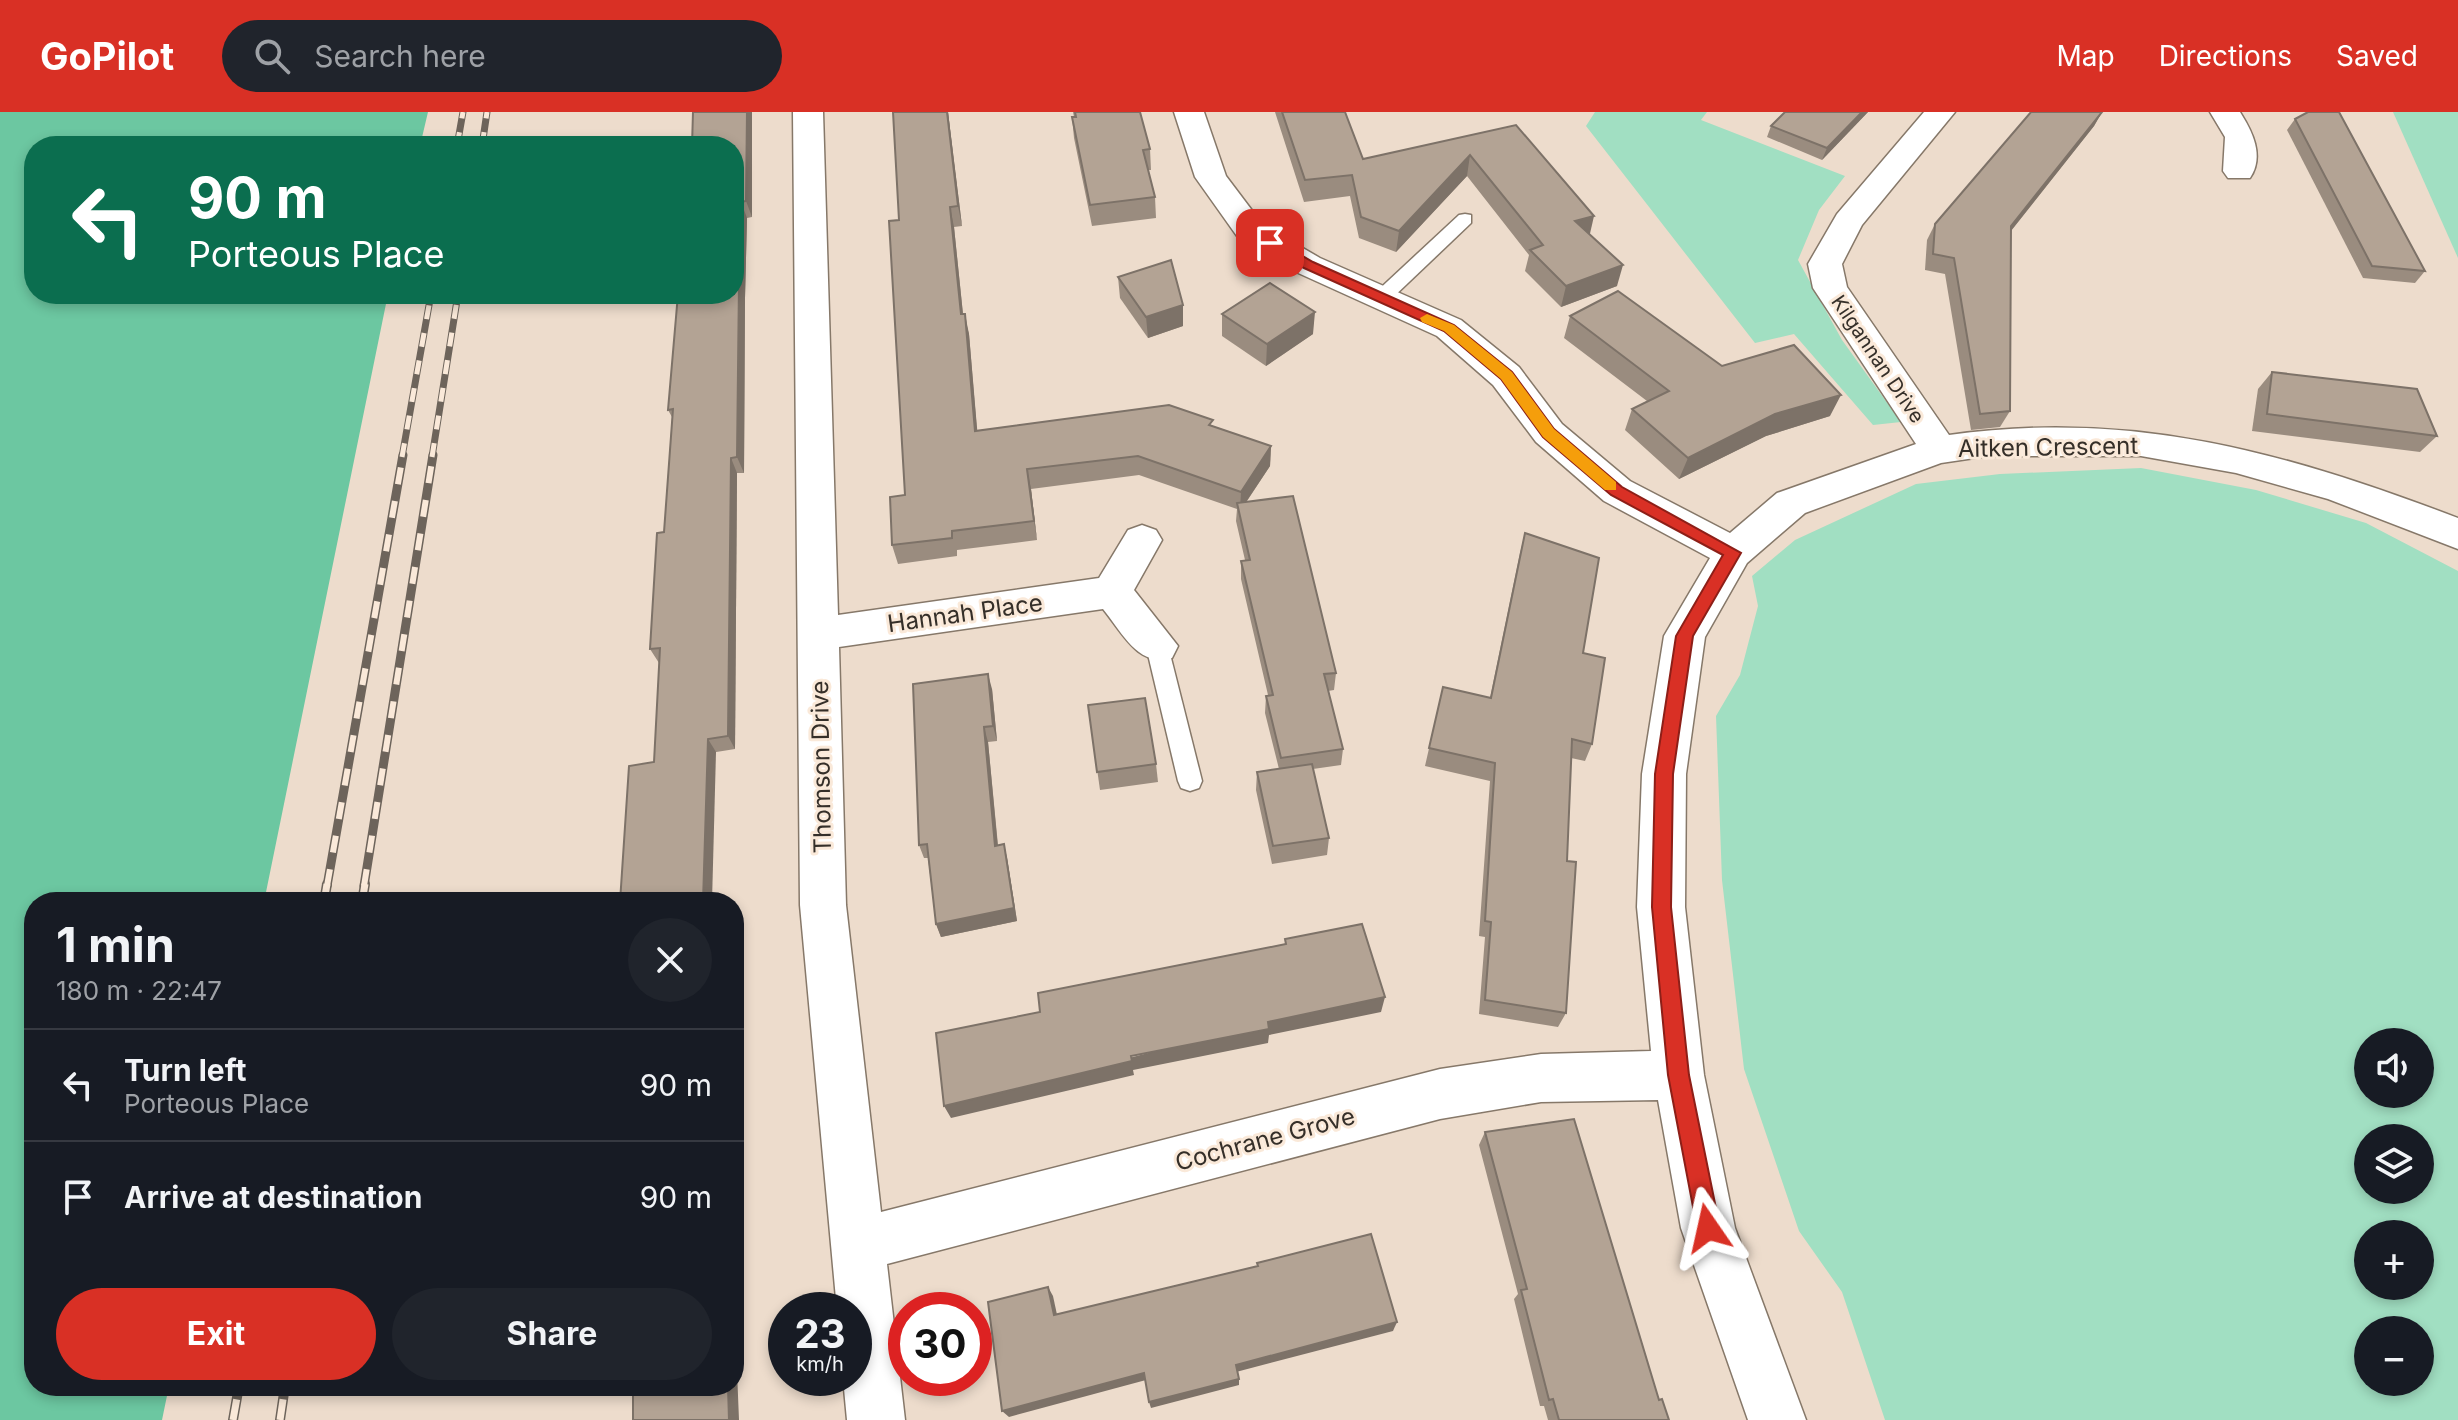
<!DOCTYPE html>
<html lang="en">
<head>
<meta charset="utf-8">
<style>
  body { margin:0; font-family:Inter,sans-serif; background:#20242c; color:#f1f3f6; height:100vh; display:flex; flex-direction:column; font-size:30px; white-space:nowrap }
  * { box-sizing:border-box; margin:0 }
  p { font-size:26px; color:#9ea1a6 }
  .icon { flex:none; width:44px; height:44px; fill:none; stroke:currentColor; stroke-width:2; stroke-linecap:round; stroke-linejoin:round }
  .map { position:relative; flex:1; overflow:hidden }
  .drawer { position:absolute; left:24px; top:780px; width:720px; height:504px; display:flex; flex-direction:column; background:#171b24; border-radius:32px; box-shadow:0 4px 12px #0003 }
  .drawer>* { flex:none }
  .guide { position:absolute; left:24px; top:24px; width:720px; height:168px; border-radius:32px; box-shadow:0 4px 12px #0003; background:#0b6e4f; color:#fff; overflow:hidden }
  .tools { position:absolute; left:2354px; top:916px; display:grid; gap:16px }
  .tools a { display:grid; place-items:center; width:80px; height:80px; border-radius:50%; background:#171b24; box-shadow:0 4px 12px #0003; font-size:40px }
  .speed { position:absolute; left:768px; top:1180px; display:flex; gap:16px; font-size:40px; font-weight:700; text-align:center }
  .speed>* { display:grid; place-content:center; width:104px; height:104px; border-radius:50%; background:#171b24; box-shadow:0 4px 12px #0003; line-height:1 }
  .speed small { font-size:20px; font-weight:400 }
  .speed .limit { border:12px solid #d22; background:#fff; color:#111 }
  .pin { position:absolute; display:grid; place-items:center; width:68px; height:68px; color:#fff; margin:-34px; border-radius:16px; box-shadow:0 4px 12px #0006 }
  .me { position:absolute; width:88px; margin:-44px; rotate:349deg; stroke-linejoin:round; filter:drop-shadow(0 0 6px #0008) }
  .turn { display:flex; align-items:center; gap:28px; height:168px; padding:0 32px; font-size:36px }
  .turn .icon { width:104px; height:104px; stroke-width:2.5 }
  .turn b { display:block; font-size:56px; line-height:68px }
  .round { display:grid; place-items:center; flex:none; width:84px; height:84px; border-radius:42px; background:#20242c }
  .headline { display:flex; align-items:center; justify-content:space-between; height:136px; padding:0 32px }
  h1 { font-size:48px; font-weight:700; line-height:60px }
  .action { display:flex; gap:16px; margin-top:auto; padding:16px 32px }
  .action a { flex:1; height:92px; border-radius:48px; background:#d93025; color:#fff; font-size:32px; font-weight:700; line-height:92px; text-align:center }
  .action a+a { background:#20242c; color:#f1f3f6 }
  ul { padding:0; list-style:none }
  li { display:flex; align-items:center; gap:24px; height:112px; padding:0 32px; border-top:2px solid #363941 }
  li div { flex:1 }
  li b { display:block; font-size:30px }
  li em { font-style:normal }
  header { display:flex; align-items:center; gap:48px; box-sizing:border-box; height:112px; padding:0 40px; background:#d93025; color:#fff }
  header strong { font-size:38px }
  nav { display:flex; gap:44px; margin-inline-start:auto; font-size:28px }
  .search { width:560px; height:72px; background:#20242c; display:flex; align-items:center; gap:20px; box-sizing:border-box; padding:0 28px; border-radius:44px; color:#9ea1a6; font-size:30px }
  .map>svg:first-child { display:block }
  .green { fill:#a1dfc2; fill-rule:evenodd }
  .forest { fill:#6cc7a1 }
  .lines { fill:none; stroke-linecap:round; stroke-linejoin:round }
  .service-casing { stroke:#867869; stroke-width:3 }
  .minor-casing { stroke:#867869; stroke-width:3 }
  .service { fill:#fff; fill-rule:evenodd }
  .minor { fill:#fff; fill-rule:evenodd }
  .rail-far2-casing { stroke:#6d645b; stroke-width:7 }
  .rail-far1-casing { stroke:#6d645b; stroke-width:9 }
  .rail-casing { stroke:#6d645b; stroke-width:10 }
  .rail-far2 { stroke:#fae9d9; stroke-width:5; stroke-dasharray:14; stroke-linecap:butt }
  .rail-far1 { stroke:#fae9d9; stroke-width:6; stroke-dasharray:17; stroke-linecap:butt }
  .rail { stroke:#fae9d9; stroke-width:7; stroke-dasharray:21; stroke-linecap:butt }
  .wall { fill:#9a8c7f }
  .shaded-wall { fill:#7d7268 }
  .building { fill:#b3a394; stroke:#7d7268; stroke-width:2 }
  .route { fill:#d93025; stroke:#8d1f18; stroke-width:2 }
  .slow { fill:#f59e0b }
  .labels { text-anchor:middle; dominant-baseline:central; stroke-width:6; stroke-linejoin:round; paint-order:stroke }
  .far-street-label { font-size:20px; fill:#352f29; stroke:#fae9d9 }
  .street-label { font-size:24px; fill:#352f29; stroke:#fae9d9 }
</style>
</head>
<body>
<header>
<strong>GoPilot</strong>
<div class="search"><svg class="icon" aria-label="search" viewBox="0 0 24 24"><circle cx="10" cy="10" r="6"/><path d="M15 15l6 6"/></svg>Search here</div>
<nav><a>Map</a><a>Directions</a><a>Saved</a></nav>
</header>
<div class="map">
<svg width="2458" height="1308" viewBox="0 0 2458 1308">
  <rect width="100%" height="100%" fill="#eddccc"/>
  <!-- green -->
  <g class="green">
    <path d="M1595,0h112l-6,8 144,56 -26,34 -21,50 44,80 59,82 -28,3 -79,-91 -39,9 -169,-217z"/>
    <path d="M2393,0h65v146z"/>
    <path d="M2141,356l115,22 110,33 92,48v849h-573l-43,-128 -43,-61 -55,-162 -22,-189 -6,-164 24,-41 18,-69 -6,-30 43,-36 121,-56 84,-10zM2368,930h52v52h-52zM2368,1026h52v52h-52zM2368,1122h52v52h-52zM2368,1218h52v52h-52z"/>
  </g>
  <!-- forest -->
  <path class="forest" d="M0,0h428l-8,34h-386v148h354l-124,608h-230v484h135l-7,34h-162z"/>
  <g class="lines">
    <!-- service casing -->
    <g class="service-casing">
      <g id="service">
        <path d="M1465,102l6,1v8l-83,79h-14v-8l85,-79z"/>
        <path d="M1157,525l8,3 3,6 34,135 -3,7 -9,3 -9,-3 -3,-7 -32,-135 3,-6z"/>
      </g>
    </g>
    <!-- minor casing -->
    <g class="minor-casing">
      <g id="minor">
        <path d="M793,0h30l15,503 261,-37 29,-48 14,-5 14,5 6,10 -28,50 44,56 -6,12c-34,10 -50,-26 -69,-49l-264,38 7,258 35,307 559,-143 101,-15 110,-3 -14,-144 5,-133 22,-138 46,-78 -106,-57 -68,-59 -43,-57 -56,-49 -141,-64 -57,-33 -44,-62 -21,-65h30l22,64 37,49 57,33 141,62 58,47 43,57 68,57 100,52 47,-40 139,-49 -103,-156 -5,-24 29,-50 87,-102h31l-93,113 -20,39 5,23 102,148c185,-26 338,18 509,83v31l-130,-50 -92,-26 -95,-17h-153l-47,7 -136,50 -58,50 -42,74 -19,137 -1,133 19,168 31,153 71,192h-58l-67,-192 -23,-128 -117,2 -101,17 -553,145 18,156h-58l-4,-42h11v-68h-17l-37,-405z"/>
        <path d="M2210,0h30c12,19 25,44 10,66h-22l-5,-7 2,-34z"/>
      </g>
    </g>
    <!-- service -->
    <use href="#service" class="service"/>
    <!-- minor -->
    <use href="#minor" class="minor"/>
    <!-- rail-far2 casing -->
    <g class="rail-far2-casing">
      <g id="rail-far2">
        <path d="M457,34l6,-34"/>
        <path d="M482,34l5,-34"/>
        <path d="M402,345l29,-163"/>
        <path d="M432,345l26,-163"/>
      </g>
    </g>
    <!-- rail-far1 casing -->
    <g class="rail-far1-casing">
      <g id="rail-far1">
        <path d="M327,774l76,-431"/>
        <path d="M364,774l69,-431"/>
      </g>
    </g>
    <!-- rail casing -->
    <g class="rail-casing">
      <g id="rail">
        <path d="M324,790l3,-18"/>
        <path d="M362,790l3,-18"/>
        <path d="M233,1308l6,-34"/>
        <path d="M280,1308l5,-34"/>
      </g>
    </g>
    <!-- rail-far2 -->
    <use href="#rail-far2" class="rail-far2"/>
    <!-- rail-far1 -->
    <use href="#rail-far1" class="rail-far1"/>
    <!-- rail -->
    <use href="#rail" class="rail"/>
  </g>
  <!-- wall -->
  <g class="wall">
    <path d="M752,0v105l-5,1 -2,80 -1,175h-7l-2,276 -81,13 5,-99 -9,-14 14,-117 8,-115 -4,-7 66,-264z"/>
    <path d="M893,0h55l14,114 -8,1 9,87 6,20 8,97 236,-5 58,20 -1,20 -23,35 89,172 -2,17 -6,1 15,58 -2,16 -28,4 16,69 -2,17 -55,9 -16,-74 1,-18 22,-3 -14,-56 1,-17 2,-1 -27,-116v-18l4,-1 -9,-39 1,-12 -98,-34 -108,14 6,51 -80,10v6l-59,8 -6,-19 13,-50 -6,-275z"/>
    <path d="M1073,0h67l10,37 1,21h-3l7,27 1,21 -64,8 -18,-88 -2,-21h2z"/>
    <path d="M1275,0h70l18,47 153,-34 74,109 27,52 -56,21 -36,-36 4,-16 -62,-79 -71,76 -37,-14 -9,-42 -46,6z"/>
    <path d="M1785,0h83l-46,48 -55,-23 4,-11z"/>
    <path d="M2102,0l-8,14 -83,105 -1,180 -10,16 -29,3 -26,-156 -20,-4 2,-30 8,-16z"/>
    <path d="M2295,7l130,152 -10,12 -52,-5 -76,-148z"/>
    <path d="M1118,165l65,49 -35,12 -28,-40z"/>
    <path d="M1222,202l91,20 -47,32 -44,-30z"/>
    <path d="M1570,204l152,50 108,50 -64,20 -87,43 -54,-49 7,-21 15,-8 -83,-63z"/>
    <path d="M2272,260l165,64 -17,16 -168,-21 6,-42z"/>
    <path d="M1525,421l58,120 9,91 -7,17 -14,-3 -4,103 -1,152 -8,14 -79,-13 6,-77 -6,-1 11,-155 -65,-15 18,-79 47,11 30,-145z"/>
    <path d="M992,577l5,52 -9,1 10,103 9,13 10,63 -76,16 -5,-13 -8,-66h-4l-5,-13z"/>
    <path d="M1088,593l68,59 2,18 -58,8z"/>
    <path d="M1485,1020l174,268 10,20h-121l-4,-14h-4l-26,-107 4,-5 -39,-149z"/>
  </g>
  <!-- shaded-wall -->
  <g class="shaded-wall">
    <path d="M747,0h5v105l-6,-16z"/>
    <path d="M947,0h1l14,114 -4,-20z"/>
    <path d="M1862,0h6l-46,48 5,-12z"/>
    <path d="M2102,0l-8,14 -92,116 9,-16z"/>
    <path d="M1470,43l-3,21 -71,76 3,-21z"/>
    <path d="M741,90l6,16 -2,80 -1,175 -7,-16 2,-175z"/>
    <path d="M950,95l4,20 11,107 -4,-20z"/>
    <path d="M1594,104l-5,22 -14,-17z"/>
    <path d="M1623,153l-6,21 -56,21 5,-21z"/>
    <path d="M1183,193v21l-35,12 -2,-21z"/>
    <path d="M1315,200l-2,22 -47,32 1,-22z"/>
    <path d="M965,202l4,20 10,117 -4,-20z"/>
    <path d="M1841,283l-11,21 -64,20 -87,43 9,-21 87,-44z"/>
    <path d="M1271,334l-1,20 -30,45 1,-19z"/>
    <path d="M731,346l6,15 -2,276 -7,-13z"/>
    <path d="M1027,357l4,20 6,51 -3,-19z"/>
    <path d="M988,562l4,15 5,52 -4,-15z"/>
    <path d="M984,615l4,15 11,117 -4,-13z"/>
    <path d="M708,627l8,13 -4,150h-9z"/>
    <path d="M1004,732l3,14 10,63 -76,16 -5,-13z"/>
    <path d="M1385,885l-4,15 -112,23 -1,8 -135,27 1,5 -183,43 -7,-12 324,-84z"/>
    <path d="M734,913l10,167 -10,3z"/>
    <path d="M1048,1175l5,9 6,28 -5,-9z"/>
    <path d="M734,1185l5,123h-10l-1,-34h6z"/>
    <path d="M1397,1210l-4,9 -157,41v-7z"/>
    <path d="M1144,1261l2,7 -137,37 -7,-6z"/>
    <path d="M1239,1267v6l-88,23 -2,-6z"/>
  </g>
  <!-- building -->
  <g class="building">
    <path d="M693,0h54l-1,89 -5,1 -2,80 -2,175 -6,1 -3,278 -20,3 -5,163h-83l9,-136 25,-4 6,-114 -10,1 7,-116 7,-1 9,-123 -5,1 10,-116h56v-148h-42z"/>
    <path d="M893,0h54l11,94 -8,1 11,107h4l10,117 194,-26 44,15 -4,5 62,21 -30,46 -103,-36 -111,13 7,52 -82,10v7l-60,7 -2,-48 15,-2 -16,-274 10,-1z"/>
    <path d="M1075,0h65l10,37 -7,1 12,47 -65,8 -18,-88h4z"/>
    <path d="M1282,0h63l18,47 153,-34 78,91 -19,5 48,44 -57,21 -36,-36 13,-5 -73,-90 -71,76 -38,-14 -9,-42 -47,5z"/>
    <path d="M1785,0h77l-35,36 -56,-22z"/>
    <path d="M2031,0h71l-91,114 -1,185 -30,3 -26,-156 -21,-4 2,-30z"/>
    <path d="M2308,0h31l86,159 -53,-5 -77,-147z"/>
    <path d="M1171,148l12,45 -37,12 -28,-40z"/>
    <path d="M1270,171l45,29 -48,32 -45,-30z"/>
    <path d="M1618,179l104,75 72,-21 47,50 -66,19 -87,44 -56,-49 37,-18 -99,-75z"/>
    <path d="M2272,260l145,17 20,47 -170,-22z"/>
    <path d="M1293,384l43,177 -12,1 19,75 -62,9 -15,-62 7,-1 -32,-134 9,-1 -13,-57z"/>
    <path d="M1525,421l74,25 -16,95 22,5 -13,86 -20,-5 -5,122 9,1 -10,151 -81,-13 6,-78 -6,-1 10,-158 -66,-15 14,-61 48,11z"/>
    <path d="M988,562l5,52 -9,1 11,119 9,-2 10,64 -78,16 -9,-80 -8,1 -6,-161z"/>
    <path d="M1145,586l11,66 -59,8 -9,-67z"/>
    <path d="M1312,652l17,74 -56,8 -16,-74z"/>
    <path d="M1362,812l23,73 -117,25 1,7 -138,27 1,5 -188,45 -8,-73 104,-21 -2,-19 248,-49 -1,-5z"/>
    <path d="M1574,1007l85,281 3,-1 7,21h-110l-6,-21 -4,1 -28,-110 6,-1 -42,-157z"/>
    <path d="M1371,1122l26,88 -161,43 3,14 -90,23 -5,-29 -142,38 -14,-109 60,-15 6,28 204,-49 -1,-3z"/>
    <path d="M633,1274h95l1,34h-96z"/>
  </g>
  <!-- route -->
  <path class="route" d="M1266,128h9l38,22 141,63 58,47 42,57 68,58 119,66 -48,83 -20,138 -2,133 18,168 31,153 -4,8 -8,3 -7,-3 -4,-8 -29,-153 -16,-168 3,-133 21,-138 47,-81 -112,-60 -68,-58 -42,-58 -57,-48 -140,-63 -38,-22z"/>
  <!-- slow -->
  <path class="slow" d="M1427,202l27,11 58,47 42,57 62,53v8h-11l-62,-53 -42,-58 -57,-48 -22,-9 -2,-4z"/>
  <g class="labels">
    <!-- far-street labels -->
    <g class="far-street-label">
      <text transform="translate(1878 247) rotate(56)">Kilgannan Drive</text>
    </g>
    <!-- street labels -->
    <g class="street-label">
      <text transform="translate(2048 335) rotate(-1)">Aitken Crescent</text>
      <text transform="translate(965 501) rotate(-8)">Hannah Place</text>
      <text transform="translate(821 655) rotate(-91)">Thomson Drive</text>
      <text transform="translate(1265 1027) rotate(-15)">Cochrane Grove</text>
    </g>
  </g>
</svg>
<div class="tools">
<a><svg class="icon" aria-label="sound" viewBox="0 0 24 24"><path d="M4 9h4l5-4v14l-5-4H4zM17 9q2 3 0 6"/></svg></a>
<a><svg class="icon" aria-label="layers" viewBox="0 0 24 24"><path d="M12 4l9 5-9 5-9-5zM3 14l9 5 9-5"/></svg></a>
<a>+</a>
<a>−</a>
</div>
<div class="speed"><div>23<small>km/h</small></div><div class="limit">30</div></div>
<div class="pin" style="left:1270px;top:131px;background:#d93025"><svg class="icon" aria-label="arrive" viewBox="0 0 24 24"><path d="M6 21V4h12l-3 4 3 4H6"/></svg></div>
<svg class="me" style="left:1708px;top:1116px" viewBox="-20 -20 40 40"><path d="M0-17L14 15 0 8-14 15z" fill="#d93025" stroke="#fff" stroke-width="4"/></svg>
<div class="guide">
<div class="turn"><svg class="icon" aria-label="left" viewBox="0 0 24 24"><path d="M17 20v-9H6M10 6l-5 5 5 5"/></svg><div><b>90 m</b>Porteous Place</div></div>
</div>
<section class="drawer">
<div class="headline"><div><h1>1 min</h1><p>180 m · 22:47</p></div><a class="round"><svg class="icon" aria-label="close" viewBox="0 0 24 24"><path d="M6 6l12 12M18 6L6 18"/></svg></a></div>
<ul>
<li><svg class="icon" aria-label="left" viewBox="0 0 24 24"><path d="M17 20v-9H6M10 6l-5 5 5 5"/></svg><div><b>Turn left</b><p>Porteous Place</p></div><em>90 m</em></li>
<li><svg class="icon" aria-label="arrive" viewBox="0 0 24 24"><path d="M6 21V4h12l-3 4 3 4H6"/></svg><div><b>Arrive at destination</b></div><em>90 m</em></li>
</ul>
<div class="action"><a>Exit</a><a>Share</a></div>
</section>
</div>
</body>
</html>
